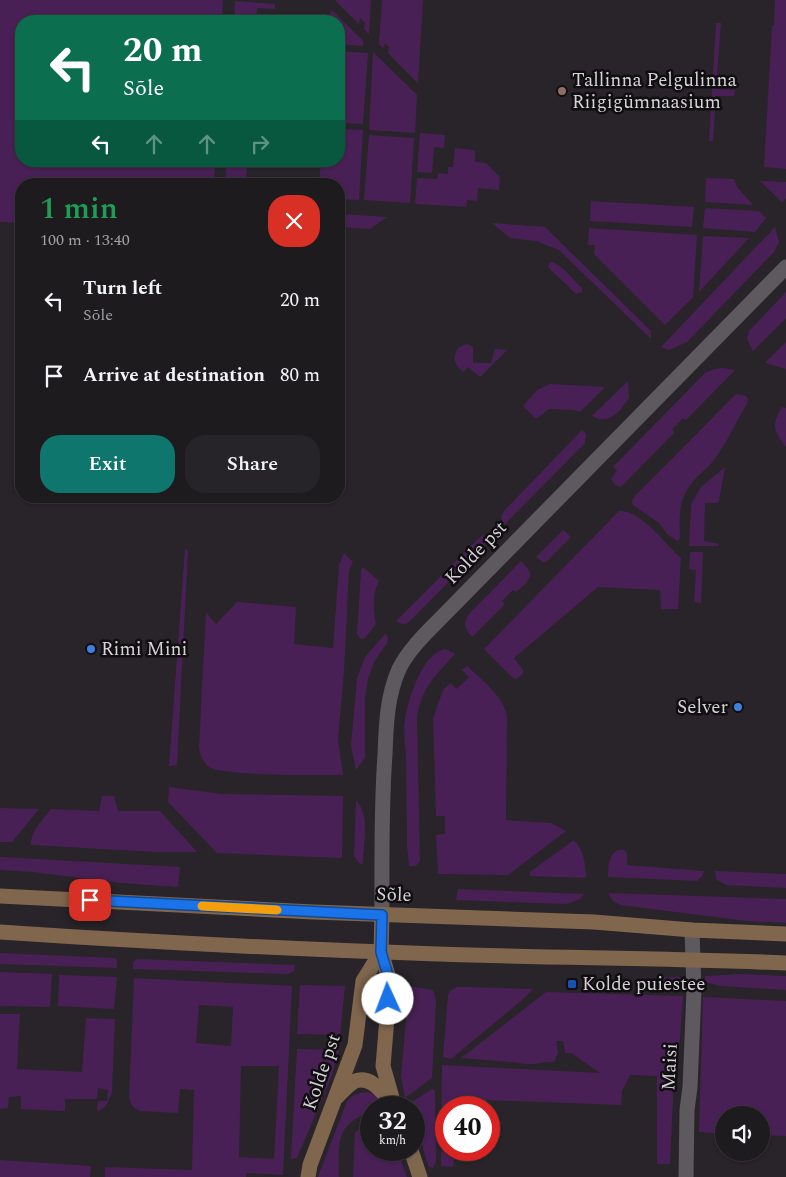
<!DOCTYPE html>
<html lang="en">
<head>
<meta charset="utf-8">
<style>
  body { margin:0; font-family:Spectral,serif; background:#262428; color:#f1f3f6; height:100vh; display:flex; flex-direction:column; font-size:19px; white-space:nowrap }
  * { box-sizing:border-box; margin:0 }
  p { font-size:16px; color:#a1a1a4 }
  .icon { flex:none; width:28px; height:28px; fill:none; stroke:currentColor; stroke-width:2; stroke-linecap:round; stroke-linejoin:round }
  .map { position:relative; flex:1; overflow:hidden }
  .details { position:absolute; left:15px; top:178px; width:330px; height:325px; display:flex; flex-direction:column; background:#1e1b1f; border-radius:20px; box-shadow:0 1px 4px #0004,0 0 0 1px #3c393d }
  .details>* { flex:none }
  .hud { position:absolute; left:15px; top:15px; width:330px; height:152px; border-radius:20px; box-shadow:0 1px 4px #0004,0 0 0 1px #3c393d; background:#0b6e4f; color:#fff; overflow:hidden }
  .fabs { position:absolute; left:715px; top:1106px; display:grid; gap:10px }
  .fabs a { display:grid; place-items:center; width:55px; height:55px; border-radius:50%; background:#1e1b1f; box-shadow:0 1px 4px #0004,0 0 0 1px #3c393d; font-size:25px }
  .speed { position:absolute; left:360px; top:1096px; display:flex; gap:10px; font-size:25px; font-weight:700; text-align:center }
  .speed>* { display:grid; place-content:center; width:65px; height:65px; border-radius:50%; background:#1e1b1f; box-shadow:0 1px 4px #0004,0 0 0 1px #3c393d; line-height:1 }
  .speed small { font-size:12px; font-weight:400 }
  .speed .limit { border:8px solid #d22; background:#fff; color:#111 }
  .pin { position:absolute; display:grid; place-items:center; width:42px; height:42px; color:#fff; margin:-21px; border-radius:10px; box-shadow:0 2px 8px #0006 }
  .me { position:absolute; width:55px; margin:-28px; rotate:358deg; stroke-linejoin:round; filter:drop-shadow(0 0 4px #0008) }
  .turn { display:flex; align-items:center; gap:18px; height:105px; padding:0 25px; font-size:22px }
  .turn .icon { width:65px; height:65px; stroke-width:2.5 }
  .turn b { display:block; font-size:35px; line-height:42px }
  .lanes { display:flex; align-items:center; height:48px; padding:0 25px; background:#0003; justify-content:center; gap:25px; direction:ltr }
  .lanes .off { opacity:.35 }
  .round { display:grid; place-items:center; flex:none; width:52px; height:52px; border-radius:20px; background:#262428 }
  .headline { display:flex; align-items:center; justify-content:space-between; height:85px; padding:0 25px }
  h1 { font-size:30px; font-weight:600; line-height:38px; color:#1e9e55 }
  .primary-button { display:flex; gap:10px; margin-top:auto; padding:10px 25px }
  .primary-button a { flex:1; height:58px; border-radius:20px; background:#0f766e; color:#fff; font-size:20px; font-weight:600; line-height:58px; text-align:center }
  .primary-button a+a { background:#262428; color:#f1f3f6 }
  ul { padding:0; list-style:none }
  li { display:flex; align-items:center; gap:15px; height:75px; padding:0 25px }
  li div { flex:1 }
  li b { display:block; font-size:19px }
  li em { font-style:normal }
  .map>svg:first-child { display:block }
  .green { fill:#492055; fill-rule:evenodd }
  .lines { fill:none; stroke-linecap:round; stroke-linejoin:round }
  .street { stroke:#5d595f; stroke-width:15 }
  .secondary { stroke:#81664e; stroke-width:15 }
  .route-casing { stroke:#114b97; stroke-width:12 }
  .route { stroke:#1a73e8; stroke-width:9 }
  .slow { stroke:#f59e0b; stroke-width:9 }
  .education-dot { fill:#8d6e63; stroke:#100e10; stroke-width:2 }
  .shop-dot { fill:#3f7fe0; stroke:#100e10; stroke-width:2 }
  .transit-dot { fill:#1a4fb4; stroke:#100e10; stroke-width:2 }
  .labels { text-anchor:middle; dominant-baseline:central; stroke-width:5; stroke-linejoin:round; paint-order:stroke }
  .poi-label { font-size:19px; fill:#d4d2d5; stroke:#100e10; text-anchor:start }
  .street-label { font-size:19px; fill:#d4d2d5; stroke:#100e10 }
</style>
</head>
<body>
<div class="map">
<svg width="786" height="1177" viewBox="0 0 786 1177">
  <rect width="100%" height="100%" fill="#282429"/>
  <!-- green -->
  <g class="green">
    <path d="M0,0h223l-1,21h-201v140h194l-1,23h-193v39l-21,-1z"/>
    <path d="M335,0h36l-2,34 -5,-5 1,-6 -5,-5 -1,6z"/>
    <path d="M382,0h41l-5,83 -30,-30 1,-6 -4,-4 -2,5 -4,-4z"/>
    <path d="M775,0h11v169l-22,-2 8,-141h2z"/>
    <path d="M235,1l40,3v5l-18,-1 -1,13h-22z"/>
    <path d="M330,11l4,1 29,29v5l-24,-2v-23h-10z"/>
    <path d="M716,23h5l-5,66 19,1 -1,6h-18l-3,45h-4z"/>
    <path d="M339,51l29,2 -5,71 -24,-1z"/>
    <path d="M373,52l44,43 -2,38 -46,-3z"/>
    <path d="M339,129l24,1 -4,70 -20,-1v-15h-20l2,-23h18z"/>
    <path d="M420,133l25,2 -1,13 -10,-1 -2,26 -15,-1z"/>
    <path d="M369,135l45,3 -4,65 -46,-3z"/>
    <path d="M455,148l20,2v12l11,1 14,14 -1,13 -21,-2 -1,13 -10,-1 -1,7 -51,-3 2,-26 20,1 1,-6 10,1v-7h5z"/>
    <path d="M227,161h20l-1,23h-21z"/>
    <path d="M706,178l28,1 3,8 16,18 -48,-3z"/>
    <path d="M760,181l26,1v16l-4,4z"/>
    <path d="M591,201l103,6 -2,20 -102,-6z"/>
    <path d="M705,208l54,3 7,7 -11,14 -52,-4z"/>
    <path d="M339,214l48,3 -17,12 -31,-2z"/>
    <path d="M492,223l53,4 106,104v8l-92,-89 -23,-9 -26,-3z"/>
    <path d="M775,227l4,15 -5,10 -87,90 -18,8 -8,-3z"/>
    <path d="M589,228l108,7 -4,62 -28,28 -71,-71 1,-9h-7z"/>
    <path d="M703,236l46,2 -50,54z"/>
    <path d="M551,262c11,2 22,18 31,26v4l-6,2 -26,-25 -2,-3z"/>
    <path d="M786,292v26l-33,33 -6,-12 2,-8z"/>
    <path d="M786,342v27l-21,-6z"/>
    <path d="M467,344l6,3v16h18l4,-14 12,1 -27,27 -12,-10 -5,5c-9,-9 -11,-13 -5,-24z"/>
    <path d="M722,368l13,2 -49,50 -3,-2 -11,11 2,4 -53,54 -6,-2 -4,-6 6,-9 -4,-3 92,-94 9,-4z"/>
    <path d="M628,381l1,17c-9,13 -20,28 -37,18z"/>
    <path d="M550,384l55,3 -25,25 -6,-2 -25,-1 -13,10 -13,-13 14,-16z"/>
    <path d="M736,394l10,2 2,4 -1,4c-11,17 -19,37 -31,53 -5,8 -12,13 -19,20 -18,19 -18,34 -17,60l-1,3 -2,1 -10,-7 -8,-11 -26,-18 -1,-3 2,-5z"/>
    <path d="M782,407l4,1v39c-13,-17 -15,-21 -4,-40z"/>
    <path d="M582,430l4,4 -1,9 -81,82 -3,-8 3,-6z"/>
    <path d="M725,467l-6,34 -2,2h-12l-1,38 15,3 -1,2h-29l2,-42 10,-17z"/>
    <path d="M619,511c21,-2 47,34 62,47l-3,51h-17l-1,-19 -62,-3 -84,71 9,12v4l-5,4 -4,1 -30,-30z"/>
    <path d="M563,530l8,7 -25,25h-3l-7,-5z"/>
    <path d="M483,535l9,3 -83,84c-5,4 -8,2 -13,-1l82,-82z"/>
    <path d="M185,549l3,1 -11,215 -8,1z"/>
    <path d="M690,552h13l-2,51 -7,-1 2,-32 -7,-1z"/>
    <path d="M344,553l9,9 -4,8 -5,102 -6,67 5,36c-22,0 -121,1 -134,-8 -7,-6 -9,-12 -10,-20l7,-135 10,12 21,-22 59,5 -2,37 39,4 6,-83z"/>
    <path d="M521,561c16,16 9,18 -5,31l-3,-2 -11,11 3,3 -33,33c-7,-7 -9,-14 -3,-23z"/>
    <path d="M363,567l16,14c-7,13 -6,30 -3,43l-11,14 -4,1 -4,-5 4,-64z"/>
    <path d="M385,634l3,4 -1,5 -13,19 -6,17 -3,19v60l-9,12 -5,-24 6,-67 8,-22z"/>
    <path d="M446,649l9,5c-20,22 -33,33 -38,63l3,144 -4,5h-7l-2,-21c0,-30 -1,-59 -1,-89 -1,-12 -3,-26 -1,-38 4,-20 18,-67 41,-69z"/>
    <path d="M467,666c15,14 35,29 40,49l-1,105 45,3 15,8 -58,44 -70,-1 -2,-39 9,-1v-18h-9l-3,-98 10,-28 7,-7 7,6 12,-12 -7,-7z"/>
    <path d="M169,787l53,7 121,2 -1,62 -125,-5 -49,-51z"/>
    <path d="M102,796h12l4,15h42l37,41h-42l-124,-7c0,-15 11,-24 20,-36l48,2z"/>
    <path d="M356,800c15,16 7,44 7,65l-5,-3 -4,-6z"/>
    <path d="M0,808l39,1 -27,33h-12z"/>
    <path d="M574,840c10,11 11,23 12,38l-56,-2v-4z"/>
    <path d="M618,850h6l3,3v12l77,6 -1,4 -6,6 -89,-4c1,-12 -1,-21 10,-27z"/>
    <path d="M0,857l180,10 -2,20 -57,-4 -89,-11 -32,-2z"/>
    <path d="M715,871l71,3v14l-60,-3 -10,-6z"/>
    <path d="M458,889l126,5 -4,5 -14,5 -110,-4z"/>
    <path d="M608,893l178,6v24l-40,-2 -125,-16 -8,-4z"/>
    <path d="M0,953l115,5 2,3v7l-117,-4z"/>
    <path d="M137,959l158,6 -1,6 -6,3 -155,-5v-7z"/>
    <path d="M0,972l52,2 -2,33 -50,-1z"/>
    <path d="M741,974l45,2v14l-65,-4 -16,-4v-6z"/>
    <path d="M59,975l58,2 -3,32 -56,-3z"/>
    <path d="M680,977l-1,8 -40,-1v-5z"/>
    <path d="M134,978l158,8 -9,189 -37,-2v4h-141v-10l87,3 2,-80 -14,-1 -2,24 -38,-2c-8,-3 -9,-7 -11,-14zM199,1005l34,2 -2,39 -35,-3zM241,1066h38l-5,93 -35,-2z"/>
    <path d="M300,985l45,1 -5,49 -43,-1z"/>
    <path d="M409,986l24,4 3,10 -4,78 -27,20 -4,-22z"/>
    <path d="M457,987h6l70,2 -11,11 -71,59 -8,-2 5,-62 3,-5z"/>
    <path d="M546,992l137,4 -5,71 -4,10 -4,87h-13v-88l-27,-1 -8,16 -1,14 -162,-6v8l-13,1v42h10l-3,17 -12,-1 1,-101 158,8 -29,-20h-6l-2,-12h-7l2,12 -4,9c-10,-1 -18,3 -27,2 -22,-3 -44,-4 -66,-6z"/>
    <path d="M703,997l83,4v135l-25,-1v-20h-37v19l-25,-2z"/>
    <path d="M0,1014h20l-3,55 65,3 4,-54 29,1 -3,73c-3,8 -6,17 -15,19l1,-10h9l1,-11 -10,-2 -1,11h-32v12l-44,-2v-13l-12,1 -1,11 -8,1z"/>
    <path d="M297,1049l42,1 -7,25 -35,83 -6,1z"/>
    <path d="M432,1089l3,2 1,71 -3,6 -3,-1 -2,-2 -14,-46v-11l-4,-1 -1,-3z"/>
    <path d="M368,1092c7,2 13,7 12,15l-9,1v3c-8,4 -18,8 -24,15 -11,12 -8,36 -8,51h-21l29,-76c7,-7 11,-8 21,-9z"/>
    <path d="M371,1124v26h26l10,27h-54l2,-44 3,-3z"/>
    <path d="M0,1160l91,6 -1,11h-90z"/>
  </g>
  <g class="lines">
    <!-- street -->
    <g class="street">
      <path d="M382,915c0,-54 -1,-107 3,-160 1,-30 2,-59 14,-86 9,-18 24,-33 38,-47l349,-355"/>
      <path d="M686,1177l1,-67 3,-23 4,-96 -2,-61"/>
    </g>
    <!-- secondary -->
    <g class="secondary">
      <path d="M0,896l313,16 281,10 98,8 94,4"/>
      <path d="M382,915l-1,37 9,30 -7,84 12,42"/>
      <path d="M0,932c146,10 292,17 438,22 116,4 232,4 348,9"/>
      <path d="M337,1097c5,-5 12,-13 18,-16 17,-6 28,13 38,23"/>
      <path d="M411,1150l9,27"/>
      <path d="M308,1177l2,-12 45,-120 8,-64 18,-29"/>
    </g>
  </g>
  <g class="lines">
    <!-- route casing -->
    <g class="route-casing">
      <path id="route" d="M90,900l292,15 -1,37 9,30 -2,17"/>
    </g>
    <!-- route -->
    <use href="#route" class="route"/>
    <!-- slow -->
    <path class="slow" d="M202,906l75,4"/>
  </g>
  <!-- markers -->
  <circle class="education-dot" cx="562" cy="91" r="5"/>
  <g class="shop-dot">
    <circle cx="91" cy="649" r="5"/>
    <circle cx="738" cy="707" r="5"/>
  </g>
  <rect class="transit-dot" x="567" y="979" width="10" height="10" rx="2.5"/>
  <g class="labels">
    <!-- poi labels -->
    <g class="poi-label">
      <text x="572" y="80">Tallinna Pelgulinna<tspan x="572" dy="22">Riigigümnaasium</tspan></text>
      <text x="101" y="649">Rimi Mini</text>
      <text x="728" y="707" text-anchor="end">Selver</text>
      <text x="582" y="984">Kolde puiestee</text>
    </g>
    <!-- street labels -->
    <g class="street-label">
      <text transform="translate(476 553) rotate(-46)">Kolde pst</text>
      <text transform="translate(394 895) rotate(2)">Sõle</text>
      <text transform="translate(670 1067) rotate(-87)">Maisi</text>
      <text transform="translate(322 1072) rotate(-71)">Kolde pst</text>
    </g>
  </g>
</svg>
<div class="fabs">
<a><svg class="icon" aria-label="sound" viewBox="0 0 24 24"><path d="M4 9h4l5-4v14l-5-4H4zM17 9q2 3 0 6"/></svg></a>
</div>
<div class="speed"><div>32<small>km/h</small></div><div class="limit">40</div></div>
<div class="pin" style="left:90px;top:900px;background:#d93025"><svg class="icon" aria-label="arrive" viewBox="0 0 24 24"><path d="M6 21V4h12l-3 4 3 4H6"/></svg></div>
<svg class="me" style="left:388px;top:999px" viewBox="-20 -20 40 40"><circle r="19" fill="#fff"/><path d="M0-13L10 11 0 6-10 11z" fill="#1a73e8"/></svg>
<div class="hud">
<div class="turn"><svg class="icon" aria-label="left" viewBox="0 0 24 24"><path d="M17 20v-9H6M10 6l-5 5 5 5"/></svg><div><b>20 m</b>Sõle</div></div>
<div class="lanes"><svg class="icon" aria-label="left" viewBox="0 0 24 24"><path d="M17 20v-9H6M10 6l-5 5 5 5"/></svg><svg class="icon off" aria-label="ahead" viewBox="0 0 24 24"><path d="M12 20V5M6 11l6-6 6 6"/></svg><svg class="icon off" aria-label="ahead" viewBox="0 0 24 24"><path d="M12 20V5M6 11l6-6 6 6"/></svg><svg class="icon off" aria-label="right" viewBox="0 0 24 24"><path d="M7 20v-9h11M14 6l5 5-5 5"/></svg></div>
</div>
<section class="details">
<div class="headline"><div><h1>1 min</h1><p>100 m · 13:40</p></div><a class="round" style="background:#d93025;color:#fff"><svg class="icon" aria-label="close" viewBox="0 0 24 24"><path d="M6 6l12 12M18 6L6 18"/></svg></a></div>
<ul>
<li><svg class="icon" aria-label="left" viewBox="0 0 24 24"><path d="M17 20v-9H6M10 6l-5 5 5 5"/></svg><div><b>Turn left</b><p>Sõle</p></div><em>20 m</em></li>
<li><svg class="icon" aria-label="arrive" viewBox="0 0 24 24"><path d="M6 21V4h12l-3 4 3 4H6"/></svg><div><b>Arrive at destination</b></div><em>80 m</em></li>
</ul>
<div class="primary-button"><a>Exit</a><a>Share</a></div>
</section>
</div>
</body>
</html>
